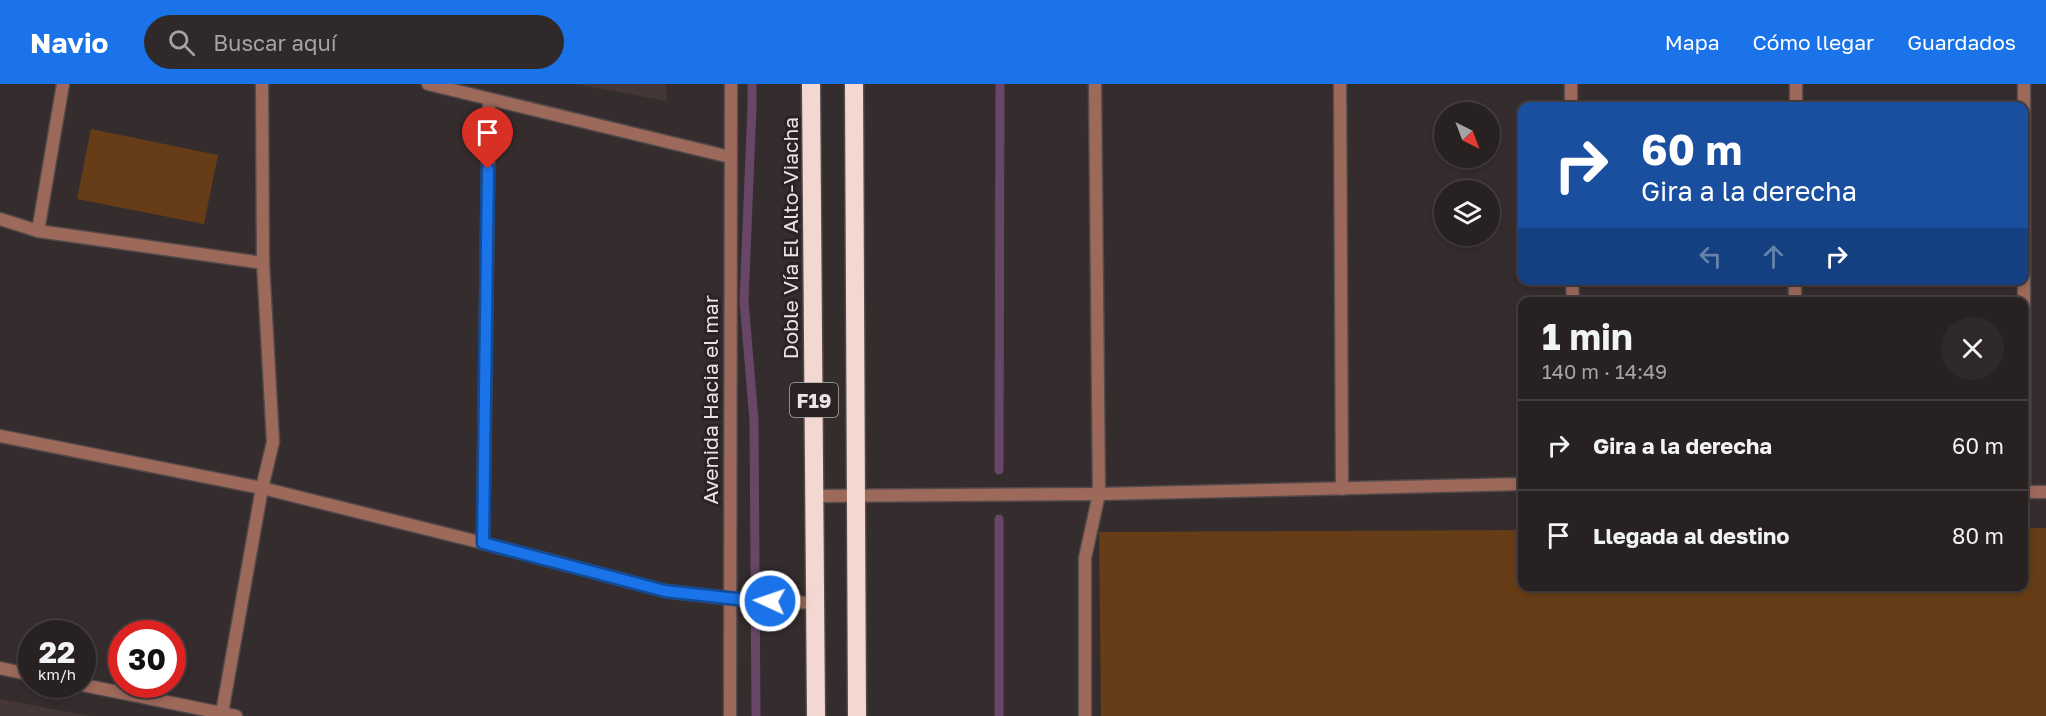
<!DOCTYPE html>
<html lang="es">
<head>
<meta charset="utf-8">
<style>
  body { margin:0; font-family:"Golos Text",sans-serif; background:#30292a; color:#f1f3f6; height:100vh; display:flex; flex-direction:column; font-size:22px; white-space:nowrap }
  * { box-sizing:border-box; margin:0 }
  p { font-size:20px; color:#a5a3a5 }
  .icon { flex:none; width:33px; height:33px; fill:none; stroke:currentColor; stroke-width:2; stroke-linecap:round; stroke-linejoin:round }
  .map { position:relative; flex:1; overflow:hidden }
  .drawer { position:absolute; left:1518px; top:213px; width:510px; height:294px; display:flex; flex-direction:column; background:#282122; border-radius:12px; box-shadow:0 3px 9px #0003,0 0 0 2px #443e40 }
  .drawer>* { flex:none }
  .guide { position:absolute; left:1518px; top:18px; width:510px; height:183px; border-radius:12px; box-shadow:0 3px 9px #0003,0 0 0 2px #443e40; background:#1a4fa0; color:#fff; overflow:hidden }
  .needle { width:39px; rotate:138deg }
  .tools { position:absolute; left:1434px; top:18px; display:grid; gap:12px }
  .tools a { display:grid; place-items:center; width:66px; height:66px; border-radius:50%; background:#282122; box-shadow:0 3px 9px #0003,0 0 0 2px #443e40; font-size:30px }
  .speed { position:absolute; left:18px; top:536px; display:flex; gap:12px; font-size:30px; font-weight:700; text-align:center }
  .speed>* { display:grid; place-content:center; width:78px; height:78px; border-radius:50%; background:#282122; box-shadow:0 3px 9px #0003,0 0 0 2px #443e40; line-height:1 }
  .speed small { font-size:15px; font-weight:400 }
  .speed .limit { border:9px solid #d22; background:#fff; color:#111 }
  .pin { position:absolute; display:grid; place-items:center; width:51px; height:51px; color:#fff; margin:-62px -26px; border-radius:50% 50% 50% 0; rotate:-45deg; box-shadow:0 0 6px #0007 }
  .pin .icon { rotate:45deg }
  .me { position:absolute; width:66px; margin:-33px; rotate:273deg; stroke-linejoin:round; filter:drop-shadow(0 0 4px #0008) }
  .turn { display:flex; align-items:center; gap:21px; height:126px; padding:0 24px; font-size:27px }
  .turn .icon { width:78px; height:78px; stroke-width:2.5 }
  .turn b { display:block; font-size:42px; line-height:51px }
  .lanes { display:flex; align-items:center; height:57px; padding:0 24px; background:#0003; justify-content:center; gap:30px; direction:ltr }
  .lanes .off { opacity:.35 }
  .round { display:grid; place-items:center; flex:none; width:63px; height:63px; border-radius:32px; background:#30292a }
  .headline { display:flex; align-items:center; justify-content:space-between; height:102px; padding:0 24px }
  h1 { font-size:36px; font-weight:700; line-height:45px }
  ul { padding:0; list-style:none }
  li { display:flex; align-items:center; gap:18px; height:90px; padding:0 24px; border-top:2px solid #443e40 }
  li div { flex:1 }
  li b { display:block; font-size:22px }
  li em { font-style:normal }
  header { display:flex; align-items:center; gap:36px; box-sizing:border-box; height:84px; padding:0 30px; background:#1a73e8; color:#fff }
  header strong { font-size:28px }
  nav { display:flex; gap:33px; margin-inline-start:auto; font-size:21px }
  .search { width:420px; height:54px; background:#30292a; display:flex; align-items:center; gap:15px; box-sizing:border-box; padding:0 21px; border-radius:33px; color:#a5a3a5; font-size:22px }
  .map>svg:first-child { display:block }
  .built { fill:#453637 }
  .green { fill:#663d17 }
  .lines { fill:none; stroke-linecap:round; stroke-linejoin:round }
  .stream { stroke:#684668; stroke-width:9 }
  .street-casing { stroke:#52494a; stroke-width:15 }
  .highway-casing { stroke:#52494a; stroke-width:21 }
  .street { stroke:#9d695b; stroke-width:12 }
  .highway { stroke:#f3d8d1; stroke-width:18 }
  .route-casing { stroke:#114b97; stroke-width:15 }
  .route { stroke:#1a73e8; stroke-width:10 }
  .labels { text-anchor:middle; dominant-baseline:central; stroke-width:6; stroke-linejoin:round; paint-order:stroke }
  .shield { fill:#2b2223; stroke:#b0a9a9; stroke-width:1.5 }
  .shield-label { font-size:20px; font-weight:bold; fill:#e9e3e3 }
  .street-label { font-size:21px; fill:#e9e3e3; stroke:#2b2223 }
</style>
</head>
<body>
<header>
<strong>Navio</strong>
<div class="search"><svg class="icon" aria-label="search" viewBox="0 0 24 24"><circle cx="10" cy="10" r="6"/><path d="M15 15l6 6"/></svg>Buscar aquí</div>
<nav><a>Mapa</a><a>Cómo llegar</a><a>Guardados</a></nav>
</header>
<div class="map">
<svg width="2046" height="632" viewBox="0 0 2046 632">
  <rect width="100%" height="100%" fill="#352c2d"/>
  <!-- built -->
  <g class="built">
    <path d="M576,0h90l1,17z"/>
    <path d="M0,615l90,17h-90z"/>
  </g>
  <!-- green -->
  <g class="green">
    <path d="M91,45l127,26 -14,69 -127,-25z"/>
    <path d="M2024,444h22v188h-945l-2,-184 423,-2v56h502z"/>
  </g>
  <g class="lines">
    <!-- stream -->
    <g class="stream">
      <path d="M752,0v23l-8,194 10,120 2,295"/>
      <path d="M999,386l1,-386"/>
      <path d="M999,632v-197"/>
    </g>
    <!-- street casing -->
    <g class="street-casing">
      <g id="street">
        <path d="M428,0l302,73"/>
        <path d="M1340,0l2,405"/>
        <path d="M1571,0v22"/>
        <path d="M2024,0v408"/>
        <path d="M1796,22v-22"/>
        <path d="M0,135l38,12 225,32"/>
        <path d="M38,147l25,-147"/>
        <path d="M1572,196l1,22"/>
        <path d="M1795,218v-22"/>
        <path d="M0,352l262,52 221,55 182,48 81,9 69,3"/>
        <path d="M2024,408h22"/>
        <path d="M814,412l285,-2 423,-10"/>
        <path d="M483,459l6,-444"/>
        <path d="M0,584l32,7"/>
        <path d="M78,600l158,32"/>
        <path d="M222,629l40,-225 11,-46 -10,-179 -1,-179"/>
        <path d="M730,632l1,-632"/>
        <path d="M1085,632v-158l14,-64 -4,-410"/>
      </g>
    </g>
    <!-- highway casing -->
    <g class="highway-casing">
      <g id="highway">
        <path d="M811,0l5,632"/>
        <path d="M854,0l3,632"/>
      </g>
    </g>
    <!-- street -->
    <use href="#street" class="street"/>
    <!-- highway -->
    <use href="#highway" class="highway"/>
  </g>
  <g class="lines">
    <!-- route casing -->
    <g class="route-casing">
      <path id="route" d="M488,85l-5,374 182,48 81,9 24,1"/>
    </g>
    <!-- route -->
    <use href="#route" class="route"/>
  </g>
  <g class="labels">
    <!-- shield labels -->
    <rect class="shield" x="790" y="299" width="48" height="34" rx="4.5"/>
    <g class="shield-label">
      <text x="814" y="316">F19</text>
    </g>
    <!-- street labels -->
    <g class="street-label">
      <text transform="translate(790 154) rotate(-90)">Doble Vía El Alto-Viacha</text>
      <text transform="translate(710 316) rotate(-90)">Avenida Hacia el mar</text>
    </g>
  </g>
</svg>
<div class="tools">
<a><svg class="needle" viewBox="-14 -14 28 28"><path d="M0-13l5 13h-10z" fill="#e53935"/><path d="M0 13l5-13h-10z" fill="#a5a3a5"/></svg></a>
<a><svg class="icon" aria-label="layers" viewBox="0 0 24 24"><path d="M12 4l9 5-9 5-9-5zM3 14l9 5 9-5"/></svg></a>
</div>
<div class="speed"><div>22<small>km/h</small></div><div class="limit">30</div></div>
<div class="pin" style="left:488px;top:85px;background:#d93025"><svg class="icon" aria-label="arrive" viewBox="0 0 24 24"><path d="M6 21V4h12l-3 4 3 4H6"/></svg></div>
<svg class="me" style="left:770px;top:517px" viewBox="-20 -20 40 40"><circle r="17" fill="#1a73e8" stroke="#fff" stroke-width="3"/><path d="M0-11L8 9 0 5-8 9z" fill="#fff"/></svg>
<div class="guide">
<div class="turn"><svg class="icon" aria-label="right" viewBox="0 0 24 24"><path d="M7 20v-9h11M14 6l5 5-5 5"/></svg><div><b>60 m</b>Gira a la derecha</div></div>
<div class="lanes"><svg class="icon off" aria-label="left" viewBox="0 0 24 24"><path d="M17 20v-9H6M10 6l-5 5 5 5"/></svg><svg class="icon off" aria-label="ahead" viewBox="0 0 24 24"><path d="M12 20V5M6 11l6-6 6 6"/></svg><svg class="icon" aria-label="right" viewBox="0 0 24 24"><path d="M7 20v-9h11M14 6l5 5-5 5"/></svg></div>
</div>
<section class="drawer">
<div class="headline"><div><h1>1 min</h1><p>140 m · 14:49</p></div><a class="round"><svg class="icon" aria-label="close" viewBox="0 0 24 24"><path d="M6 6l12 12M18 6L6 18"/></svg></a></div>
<ul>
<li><svg class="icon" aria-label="right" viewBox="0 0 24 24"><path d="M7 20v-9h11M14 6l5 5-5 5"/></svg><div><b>Gira a la derecha</b></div><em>60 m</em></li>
<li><svg class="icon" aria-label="arrive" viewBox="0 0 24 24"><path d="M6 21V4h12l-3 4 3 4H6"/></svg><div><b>Llegada al destino</b></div><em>80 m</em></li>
</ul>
</section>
</div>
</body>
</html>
